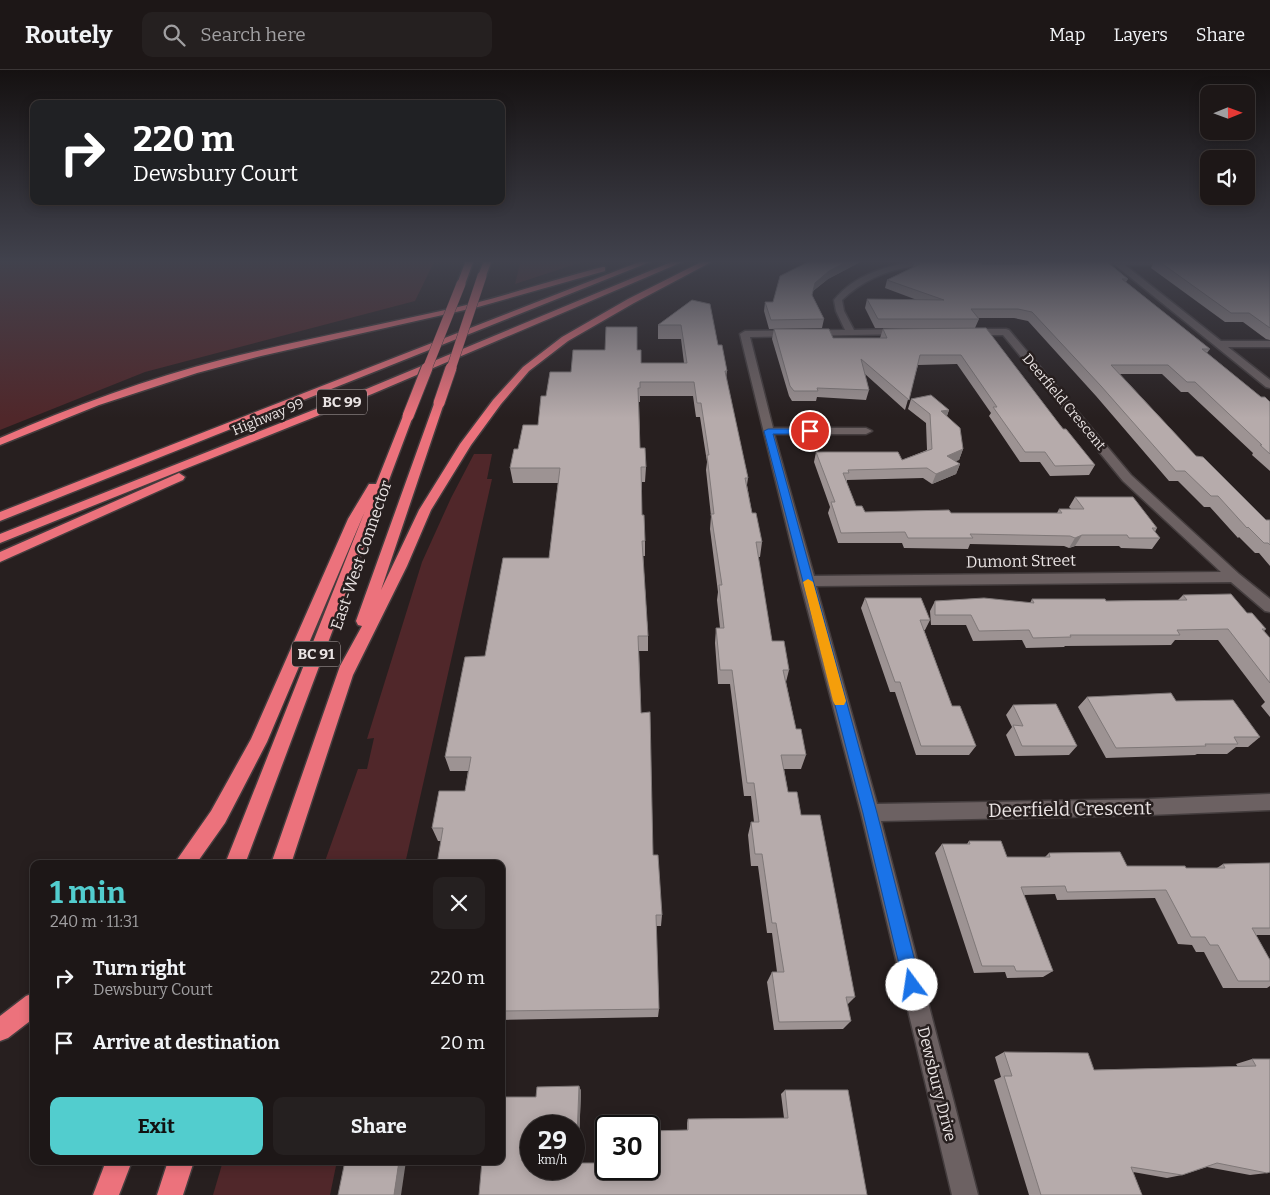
<!DOCTYPE html>
<html lang="en">
<head>
<meta charset="utf-8">
<style>
  body { margin:0; font-family:Bitter,serif; background:#252020; color:#f1f3f6; height:100vh; display:flex; flex-direction:column; font-size:19px; white-space:nowrap }
  * { box-sizing:border-box; margin:0 }
  p { font-size:16px; color:#a09fa1 }
  .icon { flex:none; width:28px; height:28px; fill:none; stroke:currentColor; stroke-width:2; stroke-linecap:round; stroke-linejoin:round }
  .map { position:relative; flex:1; overflow:hidden }
  .details { position:absolute; left:30px; top:790px; width:475px; height:305px; display:flex; flex-direction:column; background:#1d1717; border-radius:10px; box-shadow:0 2px 12px #0003,0 0 0 1px #3b3636 }
  .details>* { flex:none }
  .guide { position:absolute; left:30px; top:30px; width:475px; height:105px; border-radius:10px; box-shadow:0 2px 12px #0003,0 0 0 1px #3b3636; background:#202124; color:#fff; overflow:hidden }
  .needle { width:32px; rotate:89deg }
  .controls { position:absolute; left:1200px; top:15px; display:grid; gap:10px }
  .controls a { display:grid; place-items:center; width:55px; height:55px; border-radius:10px; background:#1d1717; box-shadow:0 2px 12px #0003,0 0 0 1px #3b3636; font-size:25px }
  .speed { position:absolute; left:520px; top:1045px; display:flex; gap:10px; font-size:25px; font-weight:700; text-align:center }
  .speed>* { display:grid; place-content:center; width:65px; height:65px; border-radius:50%; background:#1d1717; box-shadow:0 2px 12px #0003,0 0 0 1px #3b3636; line-height:1 }
  .speed small { font-size:12px; font-weight:400 }
  .speed .limit { border:2px solid #111; border-radius:8px; background:#fff; color:#111 }
  .pin { position:absolute; display:grid; place-items:center; width:42px; height:42px; color:#fff; margin:-21px; border:2px solid #fff; border-radius:50%; box-shadow:0 1px 5px #0007 }
  .me { position:absolute; width:55px; margin:-28px; rotate:346deg; stroke-linejoin:round; filter:drop-shadow(0 0 4px #0008) }
  .turn { display:flex; align-items:center; gap:18px; height:105px; padding:0 20px; font-size:22px }
  .turn .icon { width:65px; height:65px; stroke-width:2.5 }
  .turn b { display:block; font-size:35px; line-height:42px }
  .round { display:grid; place-items:center; flex:none; width:52px; height:52px; border-radius:10px; background:#252020 }
  .overview { display:flex; align-items:center; justify-content:space-between; height:85px; padding:0 20px }
  h1 { font-size:30px; font-weight:700; line-height:38px; color:#52cdce }
  .action { display:flex; gap:10px; margin-top:auto; padding:10px 20px }
  .action a { flex:1; height:58px; border-radius:10px; background:#52cdce; color:#111; font-size:20px; font-weight:700; line-height:58px; text-align:center }
  .action a+a { background:#252020; color:#f1f3f6 }
  ul { padding:0; list-style:none }
  li { display:flex; align-items:center; gap:15px; height:65px; padding:0 20px }
  li div { flex:1 }
  li b { display:block; font-size:19px }
  li em { font-style:normal }
  header { display:flex; align-items:center; gap:30px; box-sizing:border-box; height:70px; padding:0 25px; background:#1d1717; border-bottom:1px solid #3b3636 }
  header strong { font-size:24px }
  nav { display:flex; gap:28px; margin-inline-start:auto; font-size:18px }
  .search { width:350px; height:45px; background:#252020; display:flex; align-items:center; gap:12px; box-sizing:border-box; padding:0 18px; border-radius:10px; color:#a09fa1; font-size:19px }
  .map>svg:first-child { display:block }
  .green { fill:#50272a }
  .lines { fill:none; stroke-linecap:round; stroke-linejoin:round }
  .minor-casing { stroke:#443d3e; stroke-width:3 }
  .highway-casing { stroke:#443d3e; stroke-width:3 }
  .minor { fill:#6c6162; fill-rule:evenodd }
  .highway { fill:#ec727c; fill-rule:evenodd }
  .highway-bridge-far1-casing { stroke:#443d3e; stroke-width:10; stroke-linecap:butt }
  .highway-bridge-casing { stroke:#443d3e; stroke-width:13; stroke-linecap:butt }
  .highway-bridge-far1 { stroke:#ec727c; stroke-width:9 }
  .highway-bridge { stroke:#ec727c; stroke-width:11 }
  .wall { fill:#9d9393 }
  .shaded-wall { fill:#7f7878 }
  .building { fill:#b6abab; stroke:#7f7878; fill-rule:evenodd }
  .route { fill:#1a73e8; stroke:#114b97 }
  .slow { fill:#f59e0b }
  .labels { text-anchor:middle; dominant-baseline:central; stroke-width:5; stroke-linejoin:round; paint-order:stroke }
  .far-street-label { font-size:14px; fill:#eae4e4; stroke:#271f1f }
  .shield { fill:#271f1f; stroke:#b0a9a9; stroke-width:1 }
  .shield-label { font-size:15px; font-weight:bold; fill:#eae4e4 }
  .street-label { font-size:16px; fill:#eae4e4; stroke:#271f1f }
  .near-street-label { font-size:19px; fill:#eae4e4; stroke:#271f1f }
</style>
</head>
<body>
<header>
<strong>Routely</strong>
<div class="search"><svg class="icon" aria-label="search" viewBox="0 0 24 24"><circle cx="10" cy="10" r="6"/><path d="M15 15l6 6"/></svg>Search here</div>
<nav><a>Map</a><a>Layers</a><a>Share</a></nav>
</header>
<div class="map">
<svg width="1270" height="1125" viewBox="0 0 1270 1125">
  <rect width="100%" height="100%" fill="#271f1f"/>
  <!-- green -->
  <g class="green">
    <path d="M0,190h435l-20,41 -270,71 -145,58z"/>
    <path d="M521,190h67l-73,24z"/>
    <path d="M474,384h18l-5,25h5l-87,385h-81l34,-95h9l7,-31 -7,1 55,-177 29,-64z"/>
    <path d="M223,1091h114l-7,34h-117z"/>
  </g>
  <g class="lines">
    <!-- minor casing -->
    <g class="minor-casing">
      <g id="minor">
        <path d="M920,191h13l4,2c-7,5 -19,3 -27,4 -26,4 -49,15 -68,33l2,11 10,19 48,-1 3,1v4l-155,3 23,91h93l6,3 -6,3h-92l40,142 407,-4 -98,-91 -120,-146h-33l-5,-3 5,-3h36l3,1 122,145 108,99 31,25v13l-5,-1 -34,-29 -415,4 61,218 272,-5 121,-5v16l-121,5 -268,6 97,374h-26l-91,-382 -61,-232 -60,-247 5,-3 100,-1 -9,-19 -2,-11c21,-26 54,-35 86,-39z"/>
        <path d="M958,191h83l4,2 -4,2h-80l-4,-2z"/>
        <path d="M1086,191h90l1,2 -4,2h-48l96,76h49v6h-42l42,33v8l-4,-1 -151,-122h-26l-4,-2z"/>
      </g>
    </g>
    <!-- highway casing -->
    <g class="highway-casing">
      <g id="highway">
        <path d="M466,190h8l-9,24 -7,2 -1,-2z"/>
        <path d="M484,190h8l-6,16 -4,2 -4,-2z"/>
        <path d="M644,190h11l-655,261v-9z"/>
        <path d="M676,190h11l-315,134 -372,149v-9l364,-144z"/>
        <path d="M705,190h10l-81,43 -66,38 -39,30 -28,33 -30,41 -40,65 -24,56 -54,109 -62,189h-20l69,-198 22,-40 -4,-1 -2,-4 79,-220 4,-1 5,3 -63,187 38,-80 41,-66 33,-44 30,-33 39,-30 66,-38z"/>
        <path d="M602,197h3v4l-127,36 -217,49 -64,17 -98,32 -99,40v-7c73,-32 147,-59 224,-79 83,-21 168,-36 251,-56 43,-11 84,-25 127,-36z"/>
        <path d="M408,343l5,3 -168,448h-20l140,-353 -98,231 -42,81 -29,41h-22l37,-53 40,-72 97,-220 21,-35h7l27,-68z"/>
        <path d="M179,403l6,4 -2,3 -183,82v-10z"/>
        <path d="M34,923v25l-26,20 -8,3v-25l26,-20z"/>
        <path d="M106,1091h26l-13,34h-26z"/>
        <path d="M168,1091h26l-11,34h-26z"/>
      </g>
    </g>
    <!-- minor -->
    <use href="#minor" class="minor"/>
    <!-- highway -->
    <use href="#highway" class="highway"/>
    <!-- highway-bridge-far1 casing -->
    <g class="highway-bridge-far1-casing">
      <g id="highway-bridge-far1">
        <path d="M427,299l34,-85"/>
        <path d="M451,299l31,-93"/>
      </g>
    </g>
    <!-- highway-bridge casing -->
    <g class="highway-bridge-casing">
      <g id="highway-bridge">
        <path d="M439,333l12,-35"/>
        <path d="M408,346l19,-48"/>
      </g>
    </g>
    <!-- highway-bridge-far1 -->
    <use href="#highway-bridge-far1" class="highway-bridge-far1"/>
    <!-- highway-bridge -->
    <use href="#highway-bridge" class="highway-bridge"/>
  </g>
  <!-- wall -->
  <g class="wall">
    <path d="M812,190h52l-36,19 -15,12 -1,4 12,24 -2,9 -53,1 -5,-18 1,-9h8z"/>
    <path d="M903,190h75l4,4h39l2,-4h82l23,19 -2,3 84,67 -3,4 54,44 9,5v69l-18,-16 1,-2 -65,-61h-7l-19,-18h-42l76,82 70,64h4v46l-11,-13h-4l-16,-16 -1,1 -28,-31h-6l-26,-26h-9l-73,-85 -68,-75 -14,-3h-36l1,1 -4,9 120,137 -6,10 -39,1 -10,-14h-20l-31,-46 2,-3 -34,-49 -39,1 -13,45 -40,-36 4,16 -3,10 -49,-3 -1,4h-24l-3,-5 -17,-57 2,-10 59,9h47l3,-9 61,-1h-69l-10,-20 2,-9 50,1 -32,-12 2,-8 26,-13 2,-6 -10,1z"/>
    <path d="M1155,190h115v80l-4,-1 -23,-17h-18l-74,-54z"/>
    <path d="M692,230l26,45 9,26 -1,7 22,100 -1,7 5,28 10,29 -2,15h-2l14,84 17,29 -3,12 10,47 10,26 -5,14h-17l4,23 13,23 54,182 -8,8 4,16 -8,8 -69,1 -7,-48 5,-10h5l-5,-39h-5l-9,-67h-7l-3,-31 3,-13h3l-3,-26h-7l-14,-112h-12l-3,-41 1,-15h4l-3,-28 1,-8 -8,-63 1,-13 -5,-46 1,-8 -7,-45h-4l-3,-21h-53v6h-1l1,46 6,19 -1,15h-3v33l3,26v15h-2l5,80v15h-9l2,62 12,142 9,60 -1,11h-5l3,83 -1,8 -157,3v-156l-60,-23h-3l-6,-13 33,-37 3,-20h-18l-5,-14 40,-101 64,-98 9,-75h-45l-3,-15 8,-19 20,-24 8,-29 25,-24 66,-22 4,13h43l-3,-24h-23v-14z"/>
    <path d="M911,329l38,11 -2,6 16,33 -4,11 -4,1 5,3 -4,10 -24,10 -9,-6 -76,2v3l9,23 9,6 86,1h106l2,-4h12l-2,-2 6,-10 82,31 -2,4 5,6 -8,11 -31,-1 -2,-2h-44l-6,2 -5,-2 -94,-2 -2,5 -64,-1 -2,-5h-64l-10,-30 2,-6 -16,-45 2,-10 86,8 25,-10 -1,-27 -18,-14z"/>
    <path d="M1183,525l64,18 19,16 -2,2 6,7v79l-9,-11 4,-4 -47,-62h-43l-4,5 -106,1 -1,1 -38,1 -4,-8 -49,1 -7,-16h-35l-1,-14 5,-10 95,2 2,-4 74,2 72,-1z"/>
    <path d="M865,528l65,22 -5,10h-1l28,76 24,40 -7,9h-53l-21,-63h-5l-29,-84z"/>
    <path d="M1087,627l89,4 84,36 -12,10h-12l-9,7h-30l-2,1 -89,3 -28,-51z"/>
    <path d="M1013,635l64,41 -8,9 -54,1 -9,-21 6,-8 -6,-12z"/>
    <path d="M969,771l38,16h38l4,-4 78,13 59,2h31l6,-4 47,-1v72h-14l14,25v26l-3,2h-44l-19,-36h-8l-4,-7 -14,-1 -23,-46 -98,2 -2,-6 -31,1 29,76 -10,6 -36,1 -2,-6 -31,1 -39,-120 7,-9h25z"/>
    <path d="M1004,982l90,18 144,-3 -2,-3 16,-5h18l-3,114 -17,2 -43,-8 -25,8 -15,3 -34,-6 9,23h-113l-35,-115 7,-3 -6,-20z"/>
    <path d="M579,1016l2,5 -3,72 71,6 38,-39v-7l1,-4 96,-1 -3,-24 4,-4 82,105h-388l57,-98z"/>
  </g>
  <!-- shaded-wall -->
  <g class="shaded-wall">
    <path d="M850,190h14l-36,19 -15,12 2,-8 14,-12z"/>
    <path d="M906,190h12l-13,2z"/>
    <path d="M949,340l-4,10 -4,-9z"/>
    <path d="M963,379l-4,11 -16,6 4,-10z"/>
    <path d="M960,394l-4,10 -24,10 4,-10z"/>
    <path d="M1082,465l-7,11 -6,2 6,-10z"/>
    <path d="M579,1016l2,5 -3,75 -2,-3z"/>
    <path d="M399,1091h7l-5,34h-7z"/>
  </g>
  <!-- building -->
  <g class="building">
    <path d="M812,190h38l-21,11 -14,12 -3,12 12,24 -53,1 -6,-18h8l7,-26z"/>
    <path d="M917,190h61l4,4h46l-4,-4h81l23,19h-6l88,70h-8l59,48h4l5,5v52l-10,-9h2l-67,-63h-8l-19,-17h-57l85,91 7,1 63,63h4v25l-2,-2h-4l-16,-16 -1,1 -29,-32h-7l-26,-25h-9l-75,-85 -69,-74 -14,-3h-47l8,10h-101l-11,-20 77,1 -57,-20 33,-16 -5,-3z"/>
    <path d="M1157,190h113v68l-21,-15h-18z"/>
    <path d="M692,230l18,4 8,41h4l5,26h-2l23,107h-3l7,35h4l6,29h-6l16,99h12l5,29h-6l13,59h5l5,26h-25l7,37h9l4,23h19l35,182h-9l5,24 -72,1 -7,-50h12l-8,-49h-4l-10,-69h-7l-4,-32h8l-5,-39h-7l-15,-113h-12l-4,-42h8l-5,-43h3l-11,-71h3l-7,-59h2l-8,-52h-4l-3,-21h-54v6h-2l2,60h5l1,19h-5l1,48h2l1,26h-3l6,95h-10l3,77 9,-1 3,143h5l4,60h-6l3,94 -158,2v-147h-64l6,-36h-11l7,-37h26l6,-34h-26l20,-100 20,-1 18,-98h46l11,-90h-50l4,-19h4l5,-24h15l3,-29h5l4,-24h21l2,-22h32l1,-23h31v23h4v13h46l-6,-38h-23z"/>
    <path d="M986,258l77,101h3l29,36 -40,1 -10,-14h-20l-32,-45h4l-36,-52h-41l-11,45 -48,-41 8,31 -52,-2 1,3h-24l-4,-5 -16,-57h55l4,9h54l-4,-9z"/>
    <path d="M931,325l18,15 -8,1 19,17 3,21 -16,7 13,8 -24,10 -9,-6 -79,2 1,3h-6l13,33h6l3,6 84,-2 2,3h111l-3,-4h25l-9,-12h58l24,31h-5l8,10h-31l-2,-3h-45l-7,3 -5,-2 -100,-2 3,4h-65l-3,-6 -64,1 -10,-31h4l-19,-50h82l4,8 30,-11 -2,-35 -19,-15z"/>
    <path d="M1231,524l16,19h5l14,16h-4l8,9v45l-42,-54 -51,1 3,5h-110l1,2 -38,1 -4,-8 -50,1 -8,-16h-36v-14l49,-3 50,5 -2,-4h73l1,2 81,-1 -4,-5z"/>
    <path d="M865,528h56l9,22h-10l32,86h8l16,40h-55l-21,-64h-5z"/>
    <path d="M1171,623l5,8 57,-1 27,37h-26l4,7h-33l1,2 -90,2 -29,-51z"/>
    <path d="M1056,634l21,42h-55l-9,-21 10,1 -10,-21z"/>
    <path d="M969,771h32l6,16h43l-1,-4 71,-1 7,14h58l1,2h39l-2,-4 47,-1v65h-18l18,32v21h-32l-20,-36h-8l-5,-8h-14l-25,-47 -99,2 -2,-6 -44,1 32,84h-37l-2,-5h-32l-40,-122h28z"/>
    <path d="M1004,982l84,1 6,17 162,-4 -4,-7h18v113l-3,1 -50,-10 -35,12 -51,-8 11,28h-101l-37,-119h8z"/>
    <path d="M579,1016l-3,77h30v6h43v-38l39,-1v-11l100,-1 -3,-28h63l19,105h-388l3,-34h19v-64h35l1,-10zM531,1056h43v43h-43z"/>
    <path d="M345,1091h54l-5,34h-56z"/>
  </g>
  <!-- sky -->
  <linearGradient id="sky" x2="0" y2="1"><stop stop-color="#151111"/><stop offset="0.55" stop-color="#41424d"/><stop offset="1" stop-color="#41424d" stop-opacity="0"/></linearGradient>
  <rect width="1270" height="348" fill="url(#sky)"/>
  <!-- route -->
  <path class="route" d="M768,359h42l5,2 -5,3h-37l104,379 44,172 -3,6 -6,2 -6,-2 -2,-6 -41,-172 -99,-382z"/>
  <!-- slow -->
  <path class="slow" d="M808,509l5,3 33,119 -2,4h-9l-2,-4 -30,-119z"/>
  <g class="labels">
    <!-- far-street labels -->
    <g class="far-street-label">
      <text transform="translate(1064 332) rotate(50)">Deerfield Crescent</text>
      <text transform="translate(268 347) rotate(-22)">Highway 99</text>
    </g>
    <!-- shield labels -->
    <g class="shield">
      <rect x="317" y="319.5" width="50" height="25" rx="4"/>
      <rect x="292" y="571.5" width="48" height="25" rx="4"/>
    </g>
    <g class="shield-label">
      <text x="342" y="332">BC 99</text>
      <text x="316" y="584">BC 91</text>
    </g>
    <!-- street labels -->
    <g class="street-label">
      <text transform="translate(361 485) rotate(-71)">East-West Connector</text>
      <text transform="translate(1021 491) rotate(-1)">Dumont Street</text>
      <text transform="translate(937 1014) rotate(76)">Dewsbury Drive</text>
    </g>
    <!-- near-street labels -->
    <g class="near-street-label">
      <text transform="translate(1070 739) rotate(-1)">Deerfield Crescent</text>
    </g>
  </g>
</svg>
<div class="controls">
<a><svg class="needle" viewBox="-14 -14 28 28"><path d="M0-13l5 13h-10z" fill="#e53935"/><path d="M0 13l5-13h-10z" fill="#a09fa1"/></svg></a>
<a><svg class="icon" aria-label="sound" viewBox="0 0 24 24"><path d="M4 9h4l5-4v14l-5-4H4zM17 9q2 3 0 6"/></svg></a>
</div>
<div class="speed"><div>29<small>km/h</small></div><div class="limit">30</div></div>
<div class="pin" style="left:810px;top:361px;background:#d93025"><svg class="icon" aria-label="arrive" viewBox="0 0 24 24"><path d="M6 21V4h12l-3 4 3 4H6"/></svg></div>
<svg class="me" style="left:912px;top:915px" viewBox="-20 -20 40 40"><circle r="19" fill="#fff"/><path d="M0-13L10 11 0 6-10 11z" fill="#1a73e8"/></svg>
<div class="guide">
<div class="turn"><svg class="icon" aria-label="right" viewBox="0 0 24 24"><path d="M7 20v-9h11M14 6l5 5-5 5"/></svg><div><b>220 m</b>Dewsbury Court</div></div>
</div>
<section class="details">
<div class="overview"><div><h1>1 min</h1><p>240 m · 11:31</p></div><a class="round"><svg class="icon" aria-label="close" viewBox="0 0 24 24"><path d="M6 6l12 12M18 6L6 18"/></svg></a></div>
<ul>
<li><svg class="icon" aria-label="right" viewBox="0 0 24 24"><path d="M7 20v-9h11M14 6l5 5-5 5"/></svg><div><b>Turn right</b><p>Dewsbury Court</p></div><em>220 m</em></li>
<li><svg class="icon" aria-label="arrive" viewBox="0 0 24 24"><path d="M6 21V4h12l-3 4 3 4H6"/></svg><div><b>Arrive at destination</b></div><em>20 m</em></li>
</ul>
<div class="action"><a>Exit</a><a>Share</a></div>
</section>
</div>
</body>
</html>
